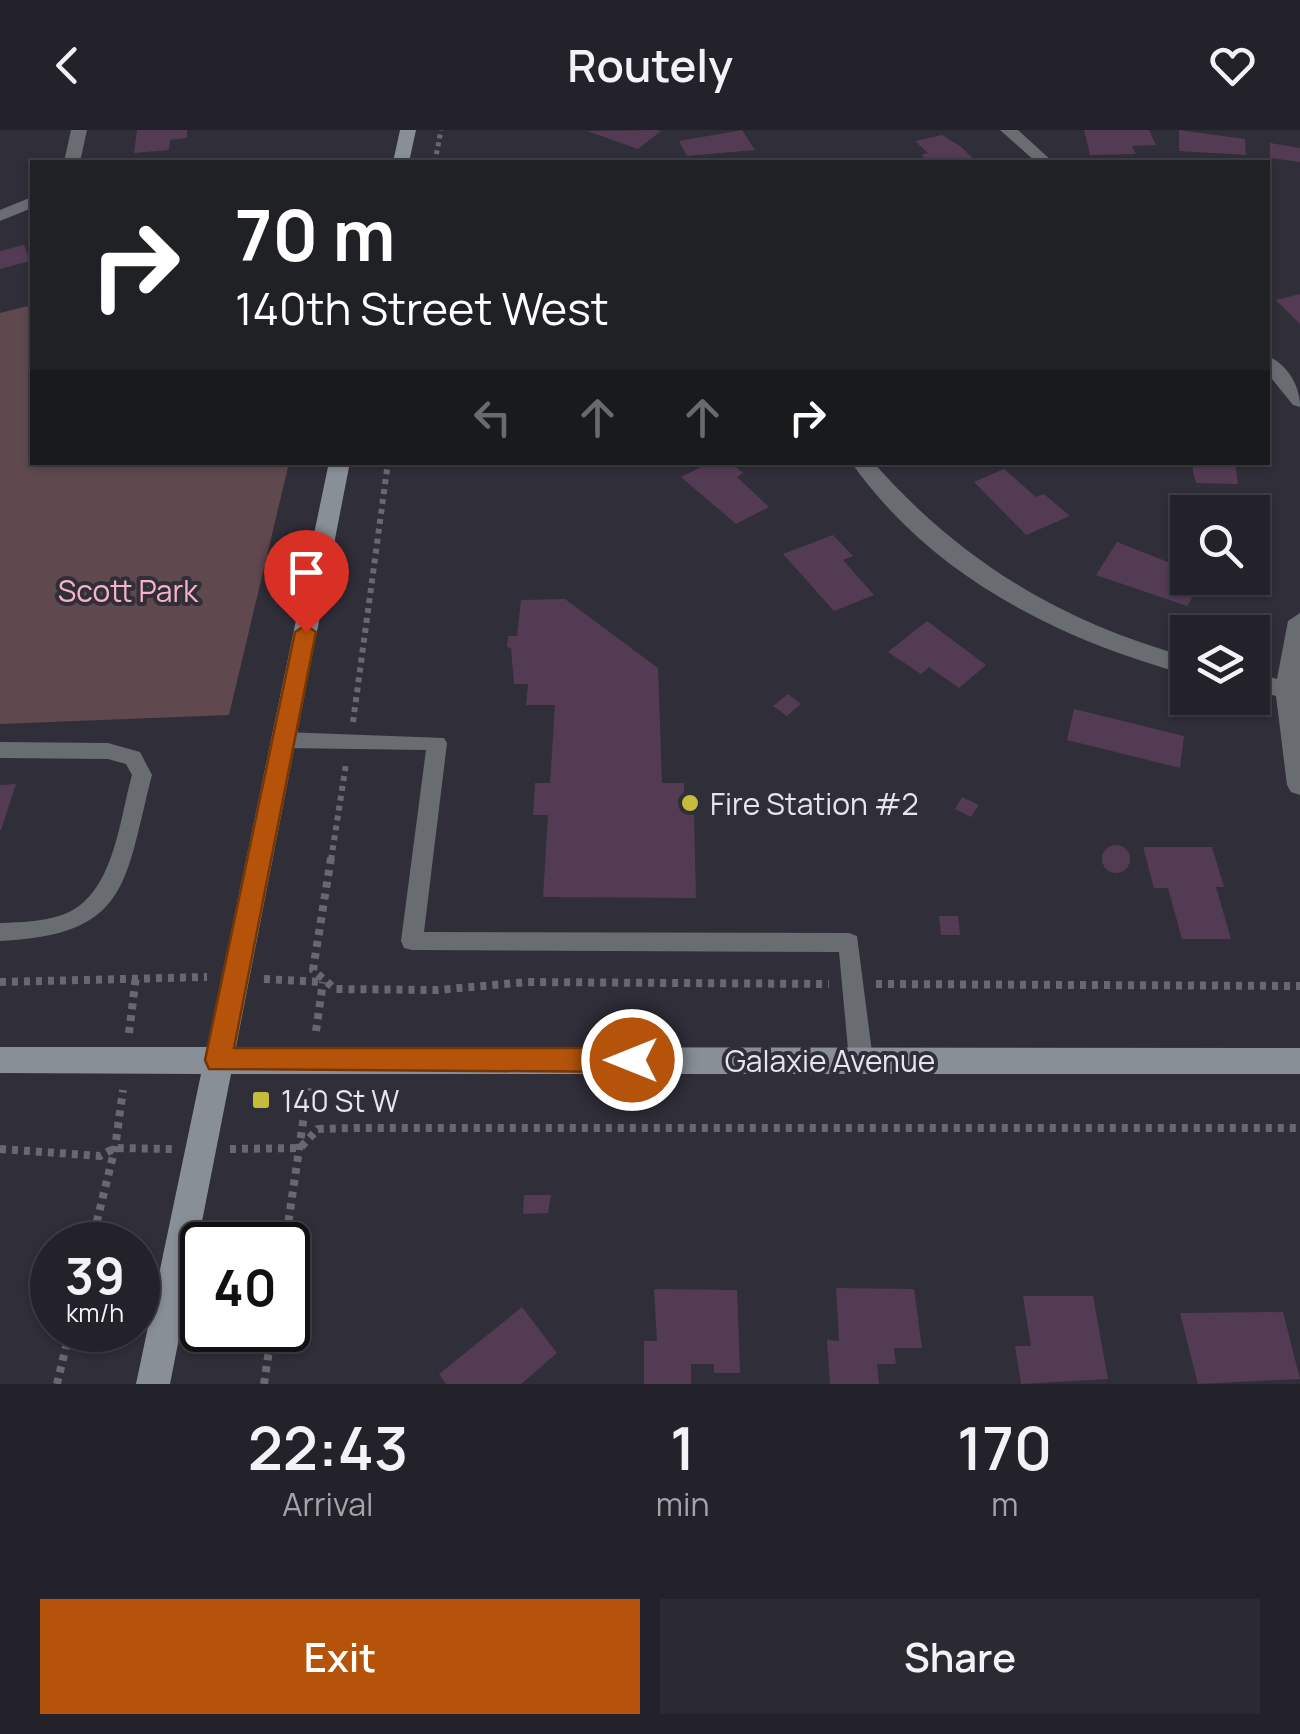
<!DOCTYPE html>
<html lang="en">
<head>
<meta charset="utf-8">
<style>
  body { margin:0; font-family:Manrope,sans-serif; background:#2b2a33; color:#f1f3f6; height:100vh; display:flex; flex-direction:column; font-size:38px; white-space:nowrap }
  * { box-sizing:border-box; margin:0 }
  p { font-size:32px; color:#a3a4a9 }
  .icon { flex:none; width:55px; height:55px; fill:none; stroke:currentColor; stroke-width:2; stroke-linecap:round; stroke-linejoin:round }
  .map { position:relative; height:1254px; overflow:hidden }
  .details { display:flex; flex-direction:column; background:#23222b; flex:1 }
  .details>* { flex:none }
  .guide { position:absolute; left:30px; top:30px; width:1240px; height:305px; border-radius:0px; box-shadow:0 2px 8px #0004,0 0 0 2px #403f47; background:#202124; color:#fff; overflow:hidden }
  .controls { position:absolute; left:1170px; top:365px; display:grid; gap:20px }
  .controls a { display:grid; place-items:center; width:100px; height:100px; border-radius:0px; background:#23222b; box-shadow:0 2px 8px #0004,0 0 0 2px #403f47; font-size:50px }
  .speed { position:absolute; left:30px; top:1092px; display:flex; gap:20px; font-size:50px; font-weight:700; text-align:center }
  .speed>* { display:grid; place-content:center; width:130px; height:130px; border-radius:50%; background:#23222b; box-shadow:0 2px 8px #0004,0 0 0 2px #403f47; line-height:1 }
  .speed small { font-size:25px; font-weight:400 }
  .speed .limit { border:5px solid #111; border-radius:15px; background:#fff; color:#111 }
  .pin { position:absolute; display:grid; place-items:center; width:85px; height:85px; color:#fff; margin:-102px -42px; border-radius:50% 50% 50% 0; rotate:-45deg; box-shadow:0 0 10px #0007 }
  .pin .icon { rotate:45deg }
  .me { position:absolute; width:110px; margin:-55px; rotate:270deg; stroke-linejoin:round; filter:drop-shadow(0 0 8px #0008) }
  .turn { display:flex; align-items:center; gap:35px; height:210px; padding:0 40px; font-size:45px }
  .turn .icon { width:130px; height:130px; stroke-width:2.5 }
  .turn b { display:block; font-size:70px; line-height:85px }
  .lanes { display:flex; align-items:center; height:95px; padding:0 40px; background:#0003; justify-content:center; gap:50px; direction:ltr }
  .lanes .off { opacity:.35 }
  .eta { display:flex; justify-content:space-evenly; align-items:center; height:170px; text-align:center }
  .eta b { font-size:60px; font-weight:600; line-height:70px }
  .button { display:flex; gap:20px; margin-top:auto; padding:20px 40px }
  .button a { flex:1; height:115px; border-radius:0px; background:#b45309; color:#fff; font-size:40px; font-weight:600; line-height:115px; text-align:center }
  .button a+a { background:#2b2a33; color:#f1f3f6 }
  header { display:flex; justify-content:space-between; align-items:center; height:130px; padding:0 40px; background:#23222b; font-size:45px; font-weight:600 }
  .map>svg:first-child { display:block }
  .green { fill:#5f484e }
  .building { fill:#543b54 }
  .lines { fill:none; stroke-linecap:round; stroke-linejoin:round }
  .path-far2 { stroke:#696872; stroke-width:5; stroke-dasharray:4 4; stroke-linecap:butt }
  .path-far1 { stroke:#696872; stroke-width:6; stroke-dasharray:5 5; stroke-linecap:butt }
  .path { stroke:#696872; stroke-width:8; stroke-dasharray:6 6; stroke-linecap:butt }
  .lane { fill:#696d72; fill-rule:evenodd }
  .street { fill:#696d72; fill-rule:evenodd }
  .secondary { fill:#898f97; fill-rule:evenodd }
  .route { fill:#b45309; stroke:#753606; stroke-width:2.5 }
  .poi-dot { fill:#c7bb3c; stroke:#2f2e39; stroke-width:4 }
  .labels { text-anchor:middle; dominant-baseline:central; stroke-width:8; stroke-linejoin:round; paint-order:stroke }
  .park-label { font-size:30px; fill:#f7b2c6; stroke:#2f2e39 }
  .poi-label { font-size:30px; fill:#e6e5ed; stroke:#2f2e39; text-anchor:start }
  .street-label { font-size:30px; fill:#e6e5ed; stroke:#2f2e39 }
</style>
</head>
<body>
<header><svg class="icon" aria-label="back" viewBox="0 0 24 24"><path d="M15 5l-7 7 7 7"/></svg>Routely<svg class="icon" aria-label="heart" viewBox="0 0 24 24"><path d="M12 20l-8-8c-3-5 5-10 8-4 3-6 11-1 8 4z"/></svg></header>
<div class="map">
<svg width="1300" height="1254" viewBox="0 0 1300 1254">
  <rect width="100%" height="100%" fill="#2f2e39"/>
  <!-- green -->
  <path class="green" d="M32,175v157l257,1 -60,252 -229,9v-411z"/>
  <!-- building -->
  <g class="building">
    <path d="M137,0h50v8l-17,2 -1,10 -35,3z"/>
    <path d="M657,0l4,1 -23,18 -51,-18z"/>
    <path d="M742,0l13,20 -68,6 -8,-15z"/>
    <path d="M1084,0h65l7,15 -24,1 4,8 -46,1z"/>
    <path d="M1179,0l66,9 1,16 -67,-4z"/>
    <path d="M942,5l18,11 15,14 -46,2 -8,-7 7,-2 -13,-12z"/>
    <path d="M1270,13l30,5v14l-30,-4z"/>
    <path d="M24,115l6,16 -30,8v-18z"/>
    <path d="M1300,164v30l-24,-24z"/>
    <path d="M711,332h19l13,11 -6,4 32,30 -33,17 -55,-47z"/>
    <path d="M1191,332h44l3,22 -42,-1z"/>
    <path d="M1004,339l32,28 8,-3 26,22 -44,19 -52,-53z"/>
    <path d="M833,405l20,21 -10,4 31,35 -40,16 -51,-57z"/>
    <path d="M1117,412l71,28v8h16l-17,28 -91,-31z"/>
    <path d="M565,469l93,69 4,115h22v31h10l2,84 -153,-1 5,-82h-15l2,-32h15l5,-78h-29l2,-21h-14l-3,-36 -4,-1 1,-11h9l4,-36z"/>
    <path d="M927,491l59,44 -27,23 -30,-21 -8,7 -33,-22z"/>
    <path d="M788,564l13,10 -14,12 -14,-10z"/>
    <path d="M1074,579l110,27 -4,32 -113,-28z"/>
    <path d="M16,654l-15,46h-1v-45z"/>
    <path d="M962,667l17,8 -8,12 -16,-8z"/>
    <circle cx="1116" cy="729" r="14"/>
    <path d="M1143,717h69l12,40h-8l15,52h-49l-14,-51h-14z"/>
    <path d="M939,786h19l2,19h-19z"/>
    <path d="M524,1065h27l-3,18 -25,1z"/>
    <path d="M836,1158l78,1 8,59h-28l2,16h-19l2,20h-49l-3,-44 12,1z"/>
    <path d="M654,1159l83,1 3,83h-26v-9h-23v20h-47v-43h13z"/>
    <path d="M1023,1166h70l15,83 -87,5 -6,-38h16z"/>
    <path d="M522,1177l35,46 -36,31h-75l-7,-10z"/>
    <path d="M1283,1182l17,67 -102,5 -18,-71z"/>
  </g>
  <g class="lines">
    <!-- path-far2 -->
    <path class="path-far2" d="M435,32l6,-32"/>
    <!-- path-far1 -->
    <g class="path-far1">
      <path d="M353,592l35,-260"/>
      <path d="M331,730l15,-96"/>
    </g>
    <!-- path -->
    <g class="path">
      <path d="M331,728l-18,112 22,19 103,1 89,-8 302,2"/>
      <path d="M264,849l58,3"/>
      <path d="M0,852l207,-5"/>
      <path d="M876,854l424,2"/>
      <path d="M316,901l7,-49"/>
      <path d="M129,903l7,-57"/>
      <path d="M0,1019l100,7 15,-8 57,1"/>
      <path d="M230,1019l70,-1 18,-19 38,-1h944"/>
      <path d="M91,1115l24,-97 8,-58"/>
      <path d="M285,1115l23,-157"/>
      <path d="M57,1254l13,-54"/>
      <path d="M264,1254l8,-54"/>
    </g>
    <!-- lane -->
    <g class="lane">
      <path d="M284,602l160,6 3,5 -23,189 425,1 8,3 16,124 -4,8 -8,3 -8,-3 -4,-8 -10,-108 -427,-2 -8,-2 -3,-7 25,-191 -142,-2 -7,-3 -3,-5 3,-5z"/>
      <path d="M0,612l108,1 32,9 12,23c-28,108 -22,160 -152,166v-18c21,-1 42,-1 62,-8 52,-18 57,-94 70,-140l-6,-11 -18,-5 -108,-1z"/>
    </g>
    <!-- street -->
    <g class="street">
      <path d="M71,0h16l-7,32h-16z"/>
      <path d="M1000,0h18l35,32h-17z"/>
      <path d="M32,67v11l-32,13v-11z"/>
      <path d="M1268,226c20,9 32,30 32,51l-7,-2 -25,-31z"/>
      <path d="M851,332h22c86,98 189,161 315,195v18c-131,-36 -257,-99 -337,-213z"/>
      <path d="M1300,483v182l-9,-3 -4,-7 -11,-89 -24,-6v-18l25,7 11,-58z"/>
    </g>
    <!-- secondary -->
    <g class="secondary">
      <path d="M400,0h16l-7,32h-16z"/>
      <path d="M329,332h21l-114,585 1064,1v26h-1069l-61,310h-34l65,-310 -201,-1v-26h207z"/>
    </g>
  </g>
  <!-- route -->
  <path class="route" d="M306,495l10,7 -82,416h398l10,4 4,8 -4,9 -10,3 -423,-3 -4,-9 90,-428z"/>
  <!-- markers -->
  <g class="poi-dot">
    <circle cx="690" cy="673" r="10"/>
    <rect x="251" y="960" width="20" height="20" rx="5"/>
  </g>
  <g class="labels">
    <!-- park labels -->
    <g class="park-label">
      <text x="128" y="460">Scott Park</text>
    </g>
    <!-- poi labels -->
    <g class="poi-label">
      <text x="710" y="673">Fire Station #2</text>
      <text x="281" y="970">140 St W</text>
    </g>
    <!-- street labels -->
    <g class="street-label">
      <text x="830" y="930">Galaxie Avenue</text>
    </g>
  </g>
</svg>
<div class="controls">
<a><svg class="icon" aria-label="search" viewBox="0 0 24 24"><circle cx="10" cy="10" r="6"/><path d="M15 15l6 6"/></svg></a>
<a><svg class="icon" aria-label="layers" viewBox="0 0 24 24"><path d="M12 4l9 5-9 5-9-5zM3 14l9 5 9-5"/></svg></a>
</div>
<div class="speed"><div>39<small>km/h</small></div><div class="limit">40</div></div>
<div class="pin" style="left:306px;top:502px;background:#d93025"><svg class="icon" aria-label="arrive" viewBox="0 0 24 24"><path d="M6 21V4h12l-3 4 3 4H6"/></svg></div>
<svg class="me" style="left:632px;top:930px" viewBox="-20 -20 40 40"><circle r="17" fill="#b45309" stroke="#fff" stroke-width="3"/><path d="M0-11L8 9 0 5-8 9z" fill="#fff"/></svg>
<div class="guide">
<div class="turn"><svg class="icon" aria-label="right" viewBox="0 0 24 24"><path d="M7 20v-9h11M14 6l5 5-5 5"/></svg><div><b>70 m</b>140th Street West</div></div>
<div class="lanes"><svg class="icon off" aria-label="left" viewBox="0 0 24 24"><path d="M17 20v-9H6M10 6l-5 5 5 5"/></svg><svg class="icon off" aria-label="ahead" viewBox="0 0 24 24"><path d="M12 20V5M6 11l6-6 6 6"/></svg><svg class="icon off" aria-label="ahead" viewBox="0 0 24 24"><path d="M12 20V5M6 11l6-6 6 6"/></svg><svg class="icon" aria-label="right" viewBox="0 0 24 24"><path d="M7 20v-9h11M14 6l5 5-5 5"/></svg></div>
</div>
</div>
<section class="details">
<div class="eta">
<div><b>22:43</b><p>Arrival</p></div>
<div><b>1</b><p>min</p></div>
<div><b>170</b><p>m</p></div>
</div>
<div class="button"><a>Exit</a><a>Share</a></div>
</section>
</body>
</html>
